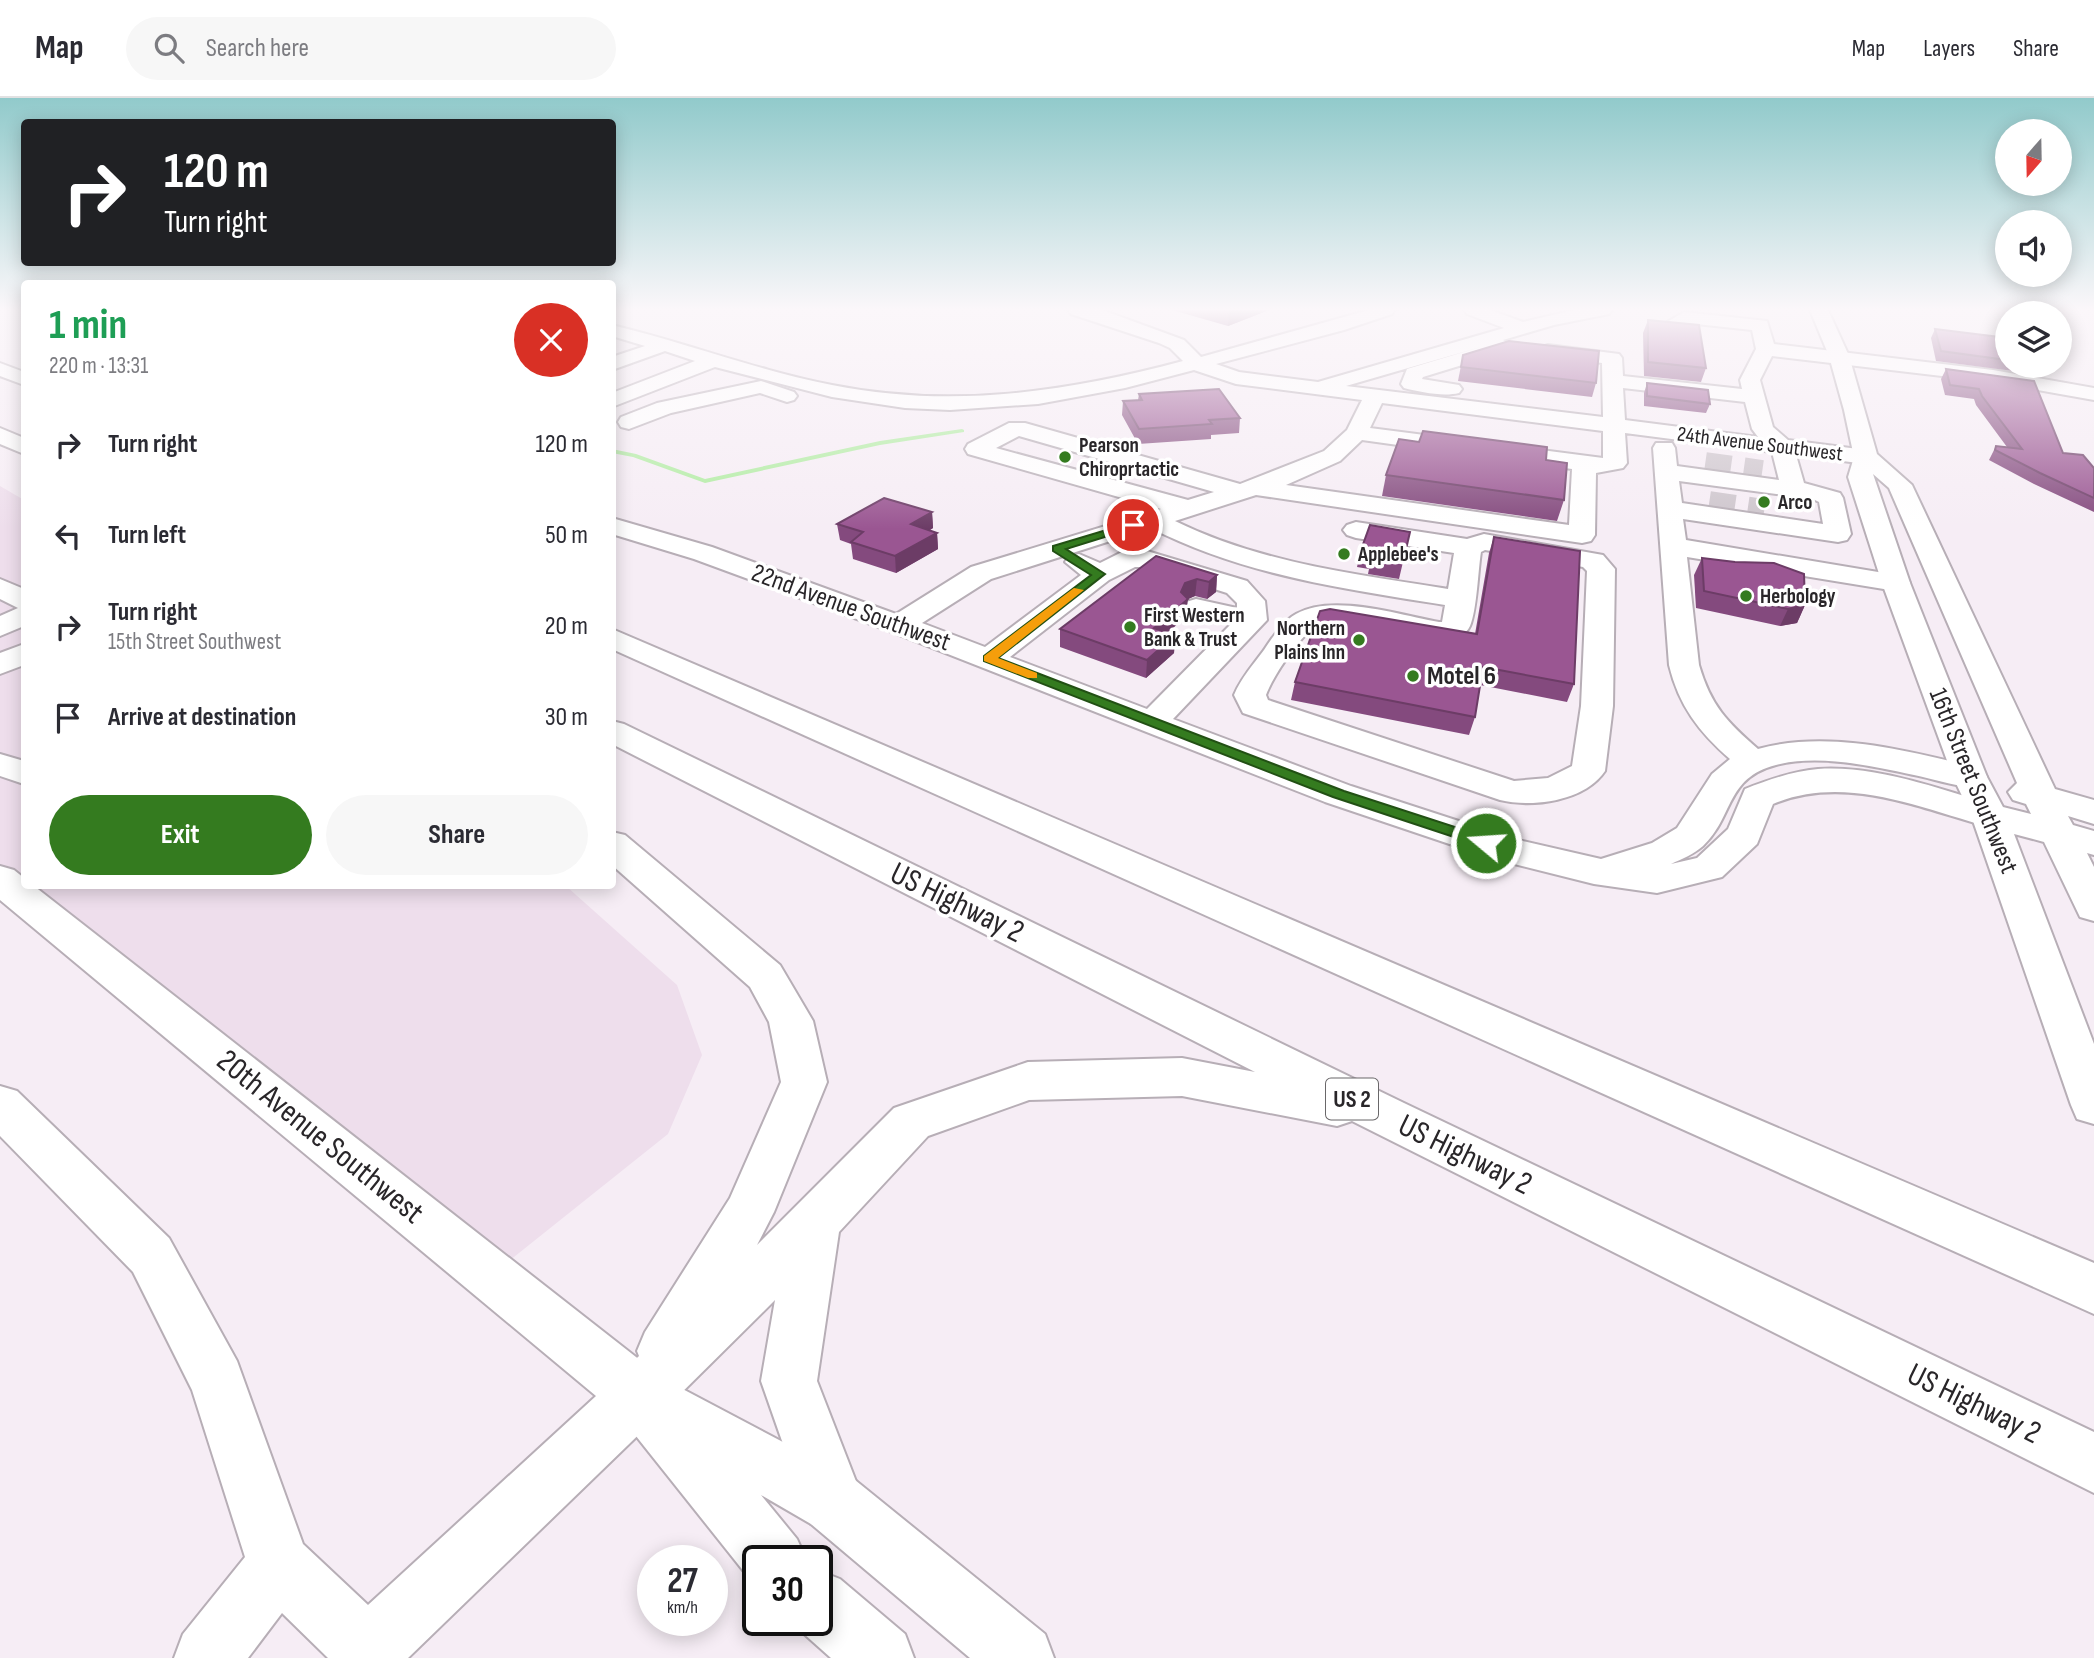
<!DOCTYPE html>
<html lang="en">
<head>
<meta charset="utf-8">
<style>
  body { margin:0; font-family:"Sofia Sans Condensed",sans-serif; background:#f7f7f7; color:#2b2b33; height:100vh; display:flex; flex-direction:column; font-size:26px; white-space:nowrap }
  * { box-sizing:border-box; margin:0 }
  p { font-size:23px; color:#7c7c81 }
  .icon { flex:none; width:38px; height:38px; fill:none; stroke:currentColor; stroke-width:2; stroke-linecap:round; stroke-linejoin:round }
  .map { position:relative; flex:1; overflow:hidden }
  .sheet { position:absolute; left:21px; top:182px; width:595px; height:609px; display:flex; flex-direction:column; background:#fff; border-radius:7px; box-shadow:0 4px 18px #0003 }
  .sheet>* { flex:none }
  .hud { position:absolute; left:21px; top:21px; width:595px; height:147px; border-radius:7px; box-shadow:0 4px 18px #0003; background:#202124; color:#fff; overflow:hidden }
  .needle { width:46px; rotate:200deg }
  .buttons { position:absolute; left:1995px; top:21px; display:grid; gap:14px }
  .buttons a { display:grid; place-items:center; width:77px; height:77px; border-radius:50%; background:#fff; box-shadow:0 4px 18px #0003; font-size:35px }
  .speed { position:absolute; left:637px; top:1447px; display:flex; gap:14px; font-size:35px; font-weight:700; text-align:center }
  .speed>* { display:grid; place-content:center; width:91px; height:91px; border-radius:50%; background:#fff; box-shadow:0 4px 18px #0003; line-height:1 }
  .speed small { font-size:18px; font-weight:400 }
  .speed .limit { border:4px solid #111; border-radius:10px; background:#fff; color:#111 }
  .pin { position:absolute; display:grid; place-items:center; width:60px; height:60px; color:#fff; margin:-30px; border:4px solid #fff; border-radius:50%; box-shadow:0 2px 7px #0007 }
  .me { position:absolute; width:77px; margin:-38px; rotate:288deg; stroke-linejoin:round; filter:drop-shadow(0 0 5px #0008) }
  .turn { display:flex; align-items:center; gap:24px; height:147px; padding:0 28px; font-size:32px }
  .turn .icon { width:91px; height:91px; stroke-width:2.5 }
  .turn b { display:block; font-size:49px; line-height:60px }
  .round { display:grid; place-items:center; flex:none; width:74px; height:74px; border-radius:37px; background:#f7f7f7 }
  .head { display:flex; align-items:center; justify-content:space-between; height:119px; padding:0 28px }
  h1 { font-size:42px; font-weight:700; line-height:52px; color:#1e9e55 }
  .button { display:flex; gap:14px; margin-top:auto; padding:14px 28px }
  .button a { flex:1; height:80px; border-radius:42px; background:#347b1f; color:#fff; font-size:28px; font-weight:700; line-height:80px; text-align:center }
  .button a+a { background:#f7f7f7; color:#2b2b33 }
  ul { padding:0; list-style:none }
  li { display:flex; align-items:center; gap:21px; height:91px; padding:0 28px }
  li div { flex:1 }
  li b { display:block; font-size:26px }
  li em { font-style:normal }
  header { display:flex; align-items:center; gap:42px; box-sizing:border-box; height:98px; padding:0 35px; background:#fff; border-bottom:2px solid #e1e1e2 }
  header strong { font-size:33px }
  nav { display:flex; gap:38px; margin-inline-start:auto; font-size:24px }
  .search { width:490px; height:63px; background:#f7f7f7; display:flex; align-items:center; gap:18px; box-sizing:border-box; padding:0 24px; border-radius:38px; color:#7c7c81; font-size:26px }
  .map>svg:first-child { display:block }
  .built { fill:#eedeec }
  .lines { fill:none; stroke-linecap:round; stroke-linejoin:round }
  .stream { fill:#afeca0; fill-rule:evenodd }
  .minor-tunnel { stroke:#cdc5cc; stroke-width:26; stroke-dasharray:26 13; stroke-linecap:butt }
  .minor-casing { stroke:#b7aeb6; stroke-width:4 }
  .major-casing { stroke:#b7aeb6; stroke-width:4 }
  .highway-casing { stroke:#b7aeb6; stroke-width:4 }
  .minor { fill:#fff; fill-rule:evenodd }
  .major { fill:#fff; fill-rule:evenodd }
  .highway { fill:#fff; fill-rule:evenodd }
  .wall { fill:#844a7e }
  .shaded-wall { fill:#6c3c66 }
  .building { fill:#9a5692; stroke:#6c3c66; stroke-width:2 }
  .route { fill:#347b1f; stroke:#225014; stroke-width:2 }
  .slow { fill:#f59e0b }
  .poi-dot { fill:#347b1f; stroke:#fff; stroke-width:2.5 }
  .labels { text-anchor:middle; dominant-baseline:central; stroke-width:7; stroke-linejoin:round; paint-order:stroke }
  .far-street-label { font-size:21px; fill:#292629; stroke:#fff }
  .far-poi-label { font-size:21px; font-weight:bold; fill:#292629; stroke:#fff; text-anchor:start }
  .shield { fill:#fff; stroke:#696769; stroke-width:2 }
  .shield-label { font-size:24px; font-weight:bold; fill:#292629 }
  .street-label { font-size:26px; fill:#292629; stroke:#fff }
  .poi-label { font-size:26px; font-weight:bold; fill:#292629; stroke:#fff; text-anchor:start }
  .near-street-label { font-size:32px; fill:#292629; stroke:#fff }
</style>
</head>
<body>
<header>
<strong>Map</strong>
<div class="search"><svg class="icon" aria-label="search" viewBox="0 0 24 24"><circle cx="10" cy="10" r="6"/><path d="M15 15l6 6"/></svg>Search here</div>
<nav><a>Map</a><a>Layers</a><a>Share</a></nav>
</header>
<div class="map">
<svg width="2094" height="1560" viewBox="0 0 2094 1560">
  <rect width="100%" height="100%" fill="#f6edf5"/>
  <!-- built -->
  <path class="built" d="M0,388l24,14v386h542l111,99 25,70 -34,79 -169,135 -499,-401z"/>
  <g class="lines">
    <!-- stream -->
    <path class="stream" d="M962,331l2,1v2l-84,13 -175,38 -72,-26 -21,-4v-4l24,5 69,25 175,-38z"/>
    <!-- minor-tunnel -->
    <g class="minor-tunnel">
      <path d="M1705,367l57,8"/>
      <path d="M1709,406l55,8"/>
    </g>
    <!-- minor casing -->
    <g class="minor-casing">
      <g id="minor">
        <path d="M1068,212h34l82,30 17,17 168,-47h26l-3,4 -48,16 -128,34 23,8 79,10 186,-54 -37,-14 -3,-4h26l33,12 51,-12h38l-3,4 -55,11 -51,15 11,6 -3,4 -88,27 -1,2 37,6 3,4 -3,4c-16,4 -39,-1 -55,-5l-3,-4 6,-15 77,-23 -138,40 257,31 -1,-54 -61,-8 -3,-4 3,-4 7,-2 71,9 3,4 1,18 119,13 -2,-9 16,-31 -4,-19 -65,-7 -14,9h-14l-2,-4 27,-16 83,9 7,23 219,26 101,18v12l-101,-18 -221,-26 -12,24 13,47 15,13 78,10 8,2 4,5 -4,5 -8,2 -70,-9 8,28 36,10 3,5 8,36 -4,6 -9,2 -155,-23 3,21 210,35 10,2 4,6 -4,6 -10,2 -209,-34 12,108c12,41 28,57 59,84 72,-20 155,3 224,20l5,8 -5,8c-21,5 -46,-6 -68,-10 -42,-9 -95,-21 -138,-10 -51,13 -42,52 -73,81 -9,8 -21,13 -32,18l26,-6 31,-29 17,-40c23,-9 48,-18 73,-20 62,-4 125,22 184,38l5,8 -5,8 -13,4c-70,-19 -144,-53 -216,-23l-16,40 -35,33 -65,16 -63,-9 -100,-25 -169,-57 -436,-171 -195,-72 -82,-25v-16l100,29 184,67 75,-47 190,-58 -193,-55 -3,-5 3,-5 41,-21h16l215,61 84,-33 23,-21 15,-30 -126,-16 -42,-14 -69,18 -87,16 -88,6 -45,-2 -73,-11 -117,-30 -103,40v-14l83,-32 -30,-10 -53,19v-13l33,-11 -33,-10v-11c75,18 144,45 220,60 119,24 235,7 351,-24l-13,-13 -11,-5 -88,-29zM1623,290l122,14 7,27 6,8 -133,-17zM1382,305l221,28v27l-233,-30zM1625,335l147,19 7,28 -102,-14 -2,-18 -3,-5h-16l-3,5 16,217c10,41 30,67 61,94l-18,15 -35,54 -25,15 -51,16 -87,-20 -163,-53 -178,-67 94,-99 -2,-19 -18,-20 -100,-30 -27,2 -20,10 -21,-9 -10,2 -4,6 16,13 -96,72 -63,-24 69,-44 160,-51c92,47 193,61 294,77l-3,17h-3c-39,-7 -107,-29 -143,-8 -13,7 -24,24 -32,36 -11,15 -23,28 -30,45l9,18 257,87c33,8 85,1 105,-29l8,-65 2,-137 -12,-14 -119,-21 -17,5 -111,-17 -9,3 -4,5 4,5 9,3 98,15 -6,36c-94,-15 -187,-26 -273,-68l81,-26 326,48 9,-2 4,-6 1,-62 27,-5 4,-5zM1019,338l195,56 -26,8 -192,-52zM1362,342l210,29 -3,56 -283,-40 54,-24zM1679,383l134,18 6,3 4,22 -141,-21zM1485,452l98,17 4,4 -6,135 -9,60 -24,12 -34,3 -246,-81 -2,-5c7,-19 33,-58 50,-69 33,-19 138,37 154,0 7,-16 8,-56 11,-74zM1135,469h10l82,26 10,10v5l-41,-9 -10,3 -4,6 4,6 45,10 -84,85 -137,-52 99,-77z"/>
        <path d="M761,283l33,11 3,4 -3,4 -7,2 -27,-9 -89,20 -42,16 -8,-2 -3,-5 3,-5 36,-14z"/>
        <path d="M0,481l24,10v37l-24,10v-20l18,-8 -18,-9z"/>
        <path d="M24,546v21l-24,9v-21z"/>
        <path d="M0,656l24,7v23l-24,-8z"/>
        <path d="M0,768l14,4 10,8v8h10l625,489 9,20 -9,20 -251,243h-80l-46,-45 -34,45h-74l9,-24 62,-77 -53,-167 -59,-118 -133,-136v-50l17,5 152,147 68,123 66,183 65,61 228,-209 -596,-496z"/>
      </g>
    </g>
    <!-- major casing -->
    <g class="major-casing">
      <g id="major">
        <path d="M1810,212h18l21,46 28,98 35,31 143,304 39,11v24l-26,-8 5,9 21,6v24l-7,-2 7,14v54l-14,-4 -36,-75 -30,-8 80,210v80l-17,-5 -6,-14 -100,-290 -18,-38 -71,-194 -34,-106 6,-20 -10,-47 -15,-54zM1873,376l16,14 128,295 -9,9 5,8 13,4 5,10 -28,-7 -16,-30 -77,-194z"/>
        <path d="M639,1268l216,114 190,154 9,24h-84l-159,-134 -50,-29 36,44 10,22h-49v25l-5,-3 -121,-152c-6,-14 -15,-19 -22,-36l9,-20z"/>
        <path d="M817,1472l23,9 65,55 9,24h-83l-37,-33 -2,-5h25z"/>
      </g>
    </g>
    <!-- highway casing -->
    <g class="highway-casing">
      <g id="highway">
        <path d="M0,265l24,9v13l-24,-9z"/>
        <path d="M0,330l24,10v16l-24,-10z"/>
        <path d="M612,531l1482,634v51l-1482,-665z"/>
        <path d="M612,623l12,3 780,379 690,329v61l-742,-372 -15,5 -155,-30 -153,4 -101,36 -89,96 -22,149 47,121 -9,22 -22,9 -22,-9 -50,-143 14,-81 -116,115 -20,9 -20,-9 -9,-20 9,-20 20,-19 -2,-5 8,-19 85,-134 51,-116 -12,-60 -19,-35 -138,-122v-33l13,3 155,130 33,56 14,61 -53,130 -17,33 137,-137 134,-46 154,-4 73,14 -643,-328z"/>
      </g>
    </g>
    <!-- minor -->
    <use href="#minor" class="minor"/>
    <!-- major -->
    <use href="#major" class="major"/>
    <!-- highway -->
    <use href="#highway" class="highway"/>
  </g>
  <!-- wall -->
  <g class="wall">
    <path d="M1172,212h97l-41,16z"/>
    <path d="M1648,222l58,48 -5,14 -57,-6 -1,-43z"/>
    <path d="M1935,231l72,9v28h18l-4,6 -85,-11 -5,-23z"/>
    <path d="M1463,257l133,28 -4,14 -134,-16z"/>
    <path d="M1946,271l88,12 29,72 31,15v44l-60,-28 -45,-24 7,-14 11,1 -31,-42 -2,-6 -29,-4 -4,-16z"/>
    <path d="M1647,285l63,21 -4,9 -62,-7v-13z"/>
    <path d="M1139,296l101,24 -1,15 -28,2v4l-73,5 -16,-29 1,-14 15,-1z"/>
    <path d="M1546,362l18,40 -7,21 -175,-25 4,-21z"/>
    <path d="M932,414l1,16 -3,2 7,3 1,16 -42,24 -43,-14 -2,-15 -11,-4 -3,-16z"/>
    <path d="M1410,434l-11,47 -31,-5 1,-5 -12,-2 4,-17z"/>
    <path d="M1494,439l80,147 -7,18 -87,-17 -5,32 -6,18 -178,-35 4,-18 180,-48 14,-81z"/>
    <path d="M1156,458l61,19 -1,17 -9,7 -12,-3 -8,3 -1,18 -19,16 8,2 -1,18 -28,25 -86,-31v-18z"/>
    <path d="M1702,460l103,47 -8,18 -17,3 -84,-18 -2,-33z"/>
  </g>
  <!-- shaded-wall -->
  <g class="shaded-wall">
    <path d="M1229,212h40l-41,16z"/>
    <path d="M932,414l1,16 -21,12 -1,-16z"/>
    <path d="M937,435l1,16 -42,24 -1,-17z"/>
    <path d="M1217,477l-1,17 -9,7 2,-17z"/>
    <path d="M1197,481l-2,17 -11,5 4,-2 -2,18 -34,28 2,-17 27,-36 4,-9z"/>
    <path d="M1805,507l-8,18 -17,3 8,-17z"/>
    <path d="M1175,537l-1,18 -28,25 1,-18z"/>
  </g>
  <!-- building -->
  <g class="building">
    <path d="M1648,222l51,5 7,43 -58,-6z"/>
    <path d="M1935,231l72,9v22l-66,-9z"/>
    <path d="M1509,243l90,10 -3,32 -135,-16 2,-12z"/>
    <path d="M1946,271l88,12 29,72 20,2 11,13v30l-54,-25 -45,-23 1,-4 26,3 -40,-53 -3,-7 -29,-4z"/>
    <path d="M1647,285l61,7 2,14 -63,-8z"/>
    <path d="M1219,291l21,29 -31,2 3,4 -73,5 -16,-28 19,-1 -3,-6z"/>
    <path d="M1423,333l124,16 -1,13 21,3 -3,37 -178,-25 13,-36 20,3z"/>
    <path d="M884,400l48,14 -21,12 26,9 -42,23 -44,-14 12,-10 -26,-8z"/>
    <path d="M1370,427l40,7 -7,30 -31,-5 1,-5 -12,-2z"/>
    <path d="M1494,439l86,14 -6,133 -91,-17 -8,50 -180,-35 25,-71 10,-2 147,25z"/>
    <path d="M1156,458l61,19 -8,7 -12,-3 -12,4 -4,9 7,7 -34,29 21,7 -28,25 -87,-31z"/>
    <path d="M1702,460l33,4 39,1 30,11 1,31 -17,4 -84,-18z"/>
  </g>
  <!-- sky -->
  <linearGradient id="sky" x2="0" y2="1"><stop stop-color="#91cacb"/><stop offset="0.49" stop-color="#fbf7fa"/><stop offset="1" stop-color="#fbf7fa" stop-opacity="0"/></linearGradient>
  <rect width="2094" height="431" fill="url(#sky)"/>
  <!-- route -->
  <path class="route" d="M1133,424l4,1v4l-71,22 39,25 -107,84 346,133 148,48 2,4 -2,3h-11l-148,-49 -349,-136v-5l107,-81 -38,-24v-5z"/>
  <!-- slow -->
  <path class="slow" d="M1074,490l10,2 -86,68 39,15v5h-9l-44,-17v-5z"/>
  <!-- markers -->
  <g class="poi-dot">
    <circle cx="1065" cy="359" r="7"/>
    <circle cx="1764" cy="404" r="7"/>
    <circle cx="1344" cy="456" r="7"/>
    <circle cx="1746" cy="498" r="7"/>
    <circle cx="1130" cy="529" r="7"/>
    <circle cx="1359" cy="542" r="7"/>
    <circle cx="1413" cy="578" r="7"/>
  </g>
  <g class="labels">
    <!-- far-street labels -->
    <g class="far-street-label">
      <text transform="translate(1760 346) rotate(7)">24th Avenue Southwest</text>
    </g>
    <!-- far-poi labels -->
    <g class="far-poi-label">
      <text x="1079" y="347">Pearson<tspan x="1079" dy="24">Chiroprtactic</tspan></text>
      <text x="1778" y="404">Arco</text>
      <text x="1358" y="456">Applebee's</text>
      <text x="1760" y="498">Herbology</text>
      <text x="1144" y="517">First Western<tspan x="1144" dy="24">Bank &amp; Trust</tspan></text>
      <text x="1345" y="530" text-anchor="end">Northern<tspan x="1345" dy="24">Plains Inn</tspan></text>
    </g>
    <!-- shield labels -->
    <rect class="shield" x="1326" y="980.5" width="52" height="41" rx="5"/>
    <g class="shield-label">
      <text x="1352" y="1001">US 2</text>
    </g>
    <!-- street labels -->
    <g class="street-label">
      <text transform="translate(851 510) rotate(20)">22nd Avenue Southwest</text>
      <text transform="translate(1973 683) rotate(68)">16th Street Southwest</text>
    </g>
    <!-- poi labels -->
    <g class="poi-label">
      <text x="1427" y="578">Motel 6</text>
    </g>
    <!-- near-street labels -->
    <g class="near-street-label">
      <text transform="translate(957 805) rotate(26)">US Highway 2</text>
      <text transform="translate(320 1039) rotate(39)">20th Avenue Southwest</text>
      <text transform="translate(1465 1057) rotate(26)">US Highway 2</text>
      <text transform="translate(1974 1306) rotate(26)">US Highway 2</text>
    </g>
  </g>
</svg>
<div class="buttons">
<a><svg class="needle" viewBox="-14 -14 28 28"><path d="M0-13l5 13h-10z" fill="#e53935"/><path d="M0 13l5-13h-10z" fill="#7c7c81"/></svg></a>
<a><svg class="icon" aria-label="sound" viewBox="0 0 24 24"><path d="M4 9h4l5-4v14l-5-4H4zM17 9q2 3 0 6"/></svg></a>
<a><svg class="icon" aria-label="layers" viewBox="0 0 24 24"><path d="M12 4l9 5-9 5-9-5zM3 14l9 5 9-5"/></svg></a>
</div>
<div class="speed"><div>27<small>km/h</small></div><div class="limit">30</div></div>
<div class="pin" style="left:1133px;top:427px;background:#d93025"><svg class="icon" aria-label="arrive" viewBox="0 0 24 24"><path d="M6 21V4h12l-3 4 3 4H6"/></svg></div>
<svg class="me" style="left:1486px;top:745px" viewBox="-20 -20 40 40"><circle r="17" fill="#347b1f" stroke="#fff" stroke-width="3"/><path d="M0-11L8 9 0 5-8 9z" fill="#fff"/></svg>
<div class="hud">
<div class="turn"><svg class="icon" aria-label="right" viewBox="0 0 24 24"><path d="M7 20v-9h11M14 6l5 5-5 5"/></svg><div><b>120 m</b>Turn right</div></div>
</div>
<section class="sheet">
<div class="head"><div><h1>1 min</h1><p>220 m · 13:31</p></div><a class="round" style="background:#d93025;color:#fff"><svg class="icon" aria-label="close" viewBox="0 0 24 24"><path d="M6 6l12 12M18 6L6 18"/></svg></a></div>
<ul>
<li><svg class="icon" aria-label="right" viewBox="0 0 24 24"><path d="M7 20v-9h11M14 6l5 5-5 5"/></svg><div><b>Turn right</b></div><em>120 m</em></li>
<li><svg class="icon" aria-label="left" viewBox="0 0 24 24"><path d="M17 20v-9H6M10 6l-5 5 5 5"/></svg><div><b>Turn left</b></div><em>50 m</em></li>
<li><svg class="icon" aria-label="right" viewBox="0 0 24 24"><path d="M7 20v-9h11M14 6l5 5-5 5"/></svg><div><b>Turn right</b><p>15th Street Southwest</p></div><em>20 m</em></li>
<li><svg class="icon" aria-label="arrive" viewBox="0 0 24 24"><path d="M6 21V4h12l-3 4 3 4H6"/></svg><div><b>Arrive at destination</b></div><em>30 m</em></li>
</ul>
<div class="button"><a>Exit</a><a>Share</a></div>
</section>
</div>
</body>
</html>
